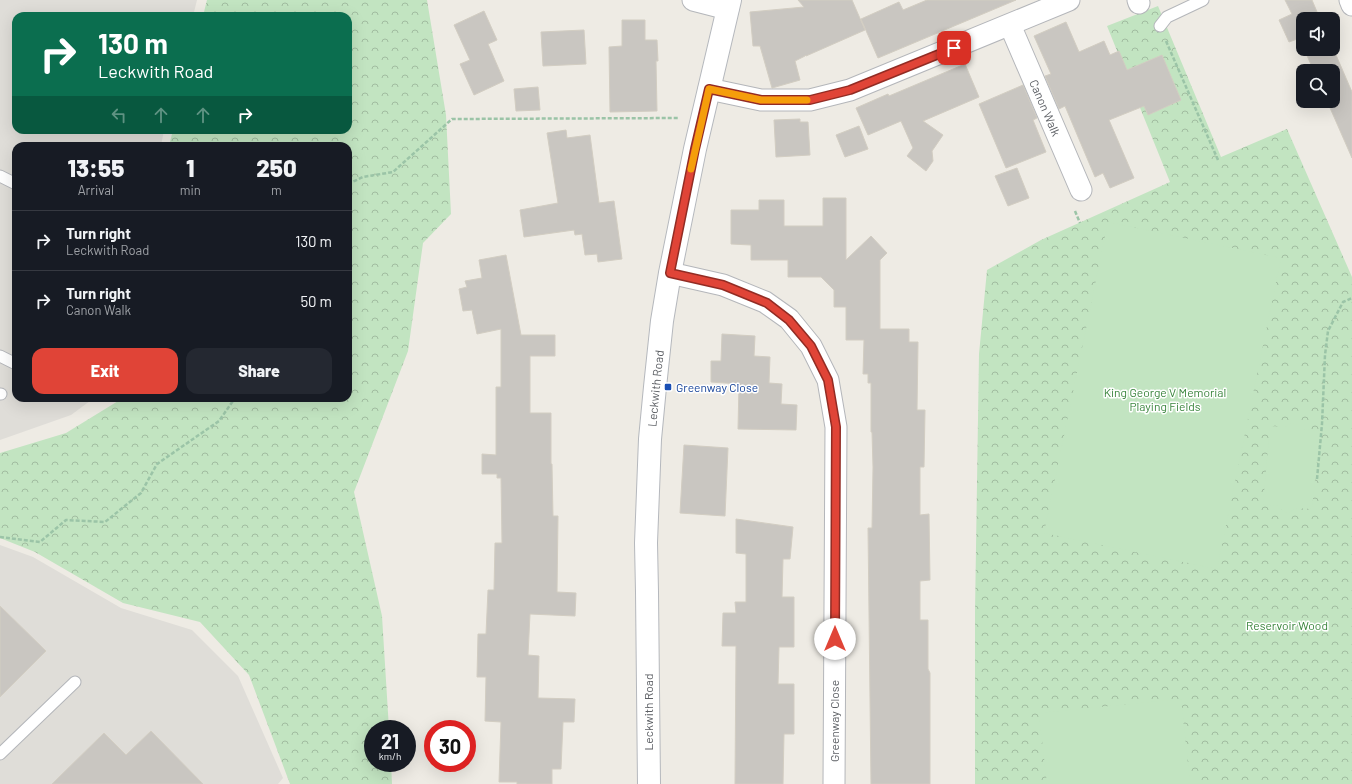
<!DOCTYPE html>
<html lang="en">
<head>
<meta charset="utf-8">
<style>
  body { margin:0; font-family:Barlow,sans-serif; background:#242831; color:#f1f3f6; height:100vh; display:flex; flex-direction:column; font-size:15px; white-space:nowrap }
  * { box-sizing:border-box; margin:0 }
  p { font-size:13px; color:#9ea1a6 }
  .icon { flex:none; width:22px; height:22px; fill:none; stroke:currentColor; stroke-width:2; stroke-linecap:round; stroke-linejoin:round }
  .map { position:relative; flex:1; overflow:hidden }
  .drawer { position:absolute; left:12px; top:142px; width:340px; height:260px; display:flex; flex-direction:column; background:#171b24; border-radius:12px; box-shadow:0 4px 16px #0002 }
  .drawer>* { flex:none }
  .banner { position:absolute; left:12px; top:12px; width:340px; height:122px; border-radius:12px; box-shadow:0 4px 16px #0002; background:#0b6e4f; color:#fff; overflow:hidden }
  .controls { position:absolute; left:1296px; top:12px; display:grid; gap:8px }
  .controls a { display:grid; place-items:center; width:44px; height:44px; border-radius:8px; background:#171b24; box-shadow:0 4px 16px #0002; font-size:20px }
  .speed { position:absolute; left:364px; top:720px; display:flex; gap:8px; font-size:20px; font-weight:700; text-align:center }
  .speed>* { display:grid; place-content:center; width:52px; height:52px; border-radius:50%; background:#171b24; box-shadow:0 4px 16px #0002; line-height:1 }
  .speed small { font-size:10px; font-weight:400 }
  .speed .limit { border:6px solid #d22; background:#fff; color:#111 }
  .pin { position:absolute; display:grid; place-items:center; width:34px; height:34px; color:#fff; margin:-17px; border-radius:8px; box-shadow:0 2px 6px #0006 }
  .me { position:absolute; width:44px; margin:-22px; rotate:0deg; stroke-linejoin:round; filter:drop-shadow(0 0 3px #0008) }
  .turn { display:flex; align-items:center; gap:14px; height:84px; padding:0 20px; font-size:18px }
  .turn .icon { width:52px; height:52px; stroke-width:2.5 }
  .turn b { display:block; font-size:28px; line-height:34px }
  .lanes { display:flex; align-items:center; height:38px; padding:0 20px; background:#0003; justify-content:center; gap:20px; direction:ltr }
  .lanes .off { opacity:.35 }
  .eta { display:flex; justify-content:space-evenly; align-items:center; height:68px; text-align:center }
  .eta b { font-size:24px; font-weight:800; line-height:28px }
  .button { display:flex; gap:8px; margin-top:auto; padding:8px 20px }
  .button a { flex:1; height:46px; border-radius:12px; background:#e04437; color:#fff; font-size:16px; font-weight:800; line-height:46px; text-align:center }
  .button a+a { background:#242831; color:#f1f3f6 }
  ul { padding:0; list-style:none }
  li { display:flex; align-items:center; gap:12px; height:60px; padding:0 20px; border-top:1px solid #363941 }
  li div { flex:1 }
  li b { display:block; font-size:15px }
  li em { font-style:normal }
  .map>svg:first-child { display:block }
  .industrial { fill:#dfddd8 }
  .forest { fill:url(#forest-crowns) }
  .garden { fill:#c2e4c1 }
  .building { fill:#c9c6c1; stroke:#d2cdc2 }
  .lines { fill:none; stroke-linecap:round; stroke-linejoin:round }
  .service-casing { stroke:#b4b6ba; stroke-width:13 }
  .minor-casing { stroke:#b4b6ba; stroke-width:23 }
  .secondary-casing { stroke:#b5b8bd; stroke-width:24 }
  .path { stroke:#9bc4a7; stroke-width:2.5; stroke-dasharray:4 2; stroke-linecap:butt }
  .service { stroke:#fff; stroke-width:11 }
  .minor { stroke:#fff; stroke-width:21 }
  .secondary { stroke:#fff; stroke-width:22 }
  .route-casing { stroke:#922c24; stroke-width:10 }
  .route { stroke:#e04437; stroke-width:7 }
  .slow { stroke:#f59e0b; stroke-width:7 }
  .transit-dot { fill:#1a4fb4; stroke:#fff; stroke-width:1.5 }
  .labels { text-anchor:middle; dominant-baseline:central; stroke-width:3; stroke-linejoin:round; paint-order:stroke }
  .street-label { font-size:12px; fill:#5c5f64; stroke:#fff }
  .transit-label { font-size:12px; fill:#164399; stroke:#fff; text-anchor:start }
  .park-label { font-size:12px; fill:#3a853d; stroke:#fff }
</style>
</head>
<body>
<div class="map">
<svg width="1352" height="784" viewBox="0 0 1352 784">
  <defs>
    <pattern id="forest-crowns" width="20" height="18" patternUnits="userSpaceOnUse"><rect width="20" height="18" fill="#c2e4c1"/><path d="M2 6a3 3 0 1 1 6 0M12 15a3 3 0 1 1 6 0" fill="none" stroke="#a1bca0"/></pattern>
  </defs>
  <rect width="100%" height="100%" fill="#eeebe4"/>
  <!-- industrial -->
  <g class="industrial">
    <path d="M0,0h197l-4,16h-177v114h148l-3,16h-145v252h78l-23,17 -71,25z"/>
    <path d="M0,545l33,12 88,51 71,22 46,46 45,102 -5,6h-278z"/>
  </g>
  <!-- forest -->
  <g class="forest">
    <path d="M207,0h220l19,115 5,99 -28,29 -15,108 -54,141 28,124 7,113h-16v34h18l1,21h-102l-41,-109 -49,-53 -77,-19 -88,-51 -35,-14v-85l66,-20 57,-35h225v-252h-179l4,-16h175v-114h-145z"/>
    <path d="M1158,6l63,151 66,-28 65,148v507h-377v-172l4,-258 8,-84 54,-30 129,-58 -63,-156z"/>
  </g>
  <!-- garden -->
  <g class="garden">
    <path d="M1108,222l173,36 -64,311 -173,-36z"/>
    <path d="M1291,423l6,2 6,4 17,2 -8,78 -18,-1c-4,8 -12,4 -16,-2l-15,-2 7,-78 16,1z"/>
    <path d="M1181,699l9,85h-143l-8,-71z"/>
  </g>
  <!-- building -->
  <g class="building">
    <path d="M798,0h54l13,30 -59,26 -1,-1v1l-10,5 5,19 -28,8 -12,-42h-7l-3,-34 54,-5z"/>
    <path d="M927,0h89l-138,58 -17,-39 38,-17 4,8z"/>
    <path d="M1285,0h27l8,19h-17v27l-3,-8 -11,4 -10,-22 13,-6z"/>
    <path d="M484,11l13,29 -9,4 16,37 -30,14 -14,-31 10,-4 -16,-35z"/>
    <path d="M622,20h23v20h12l1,21h-2l1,50 -47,1 -1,-65 13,-1z"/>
    <path d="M1066,22l13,30 25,-11 6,14 9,-4 8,19 35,-15 19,45 -33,15 -4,-9 -35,14 25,58 -24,10 -7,-15 -8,4 -30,-71 -6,3 -14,-33 6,-2 -17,-38z"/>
    <path d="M584,30l2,34 -43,2 -2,-34z"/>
    <path d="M1333,48l19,44v66l-25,-57h6v-30h-19l-10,-22z"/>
    <path d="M965,64l14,33 -56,24 20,14 -11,16 1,10 -7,10 -19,-15 6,-8 -12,-27 -33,14 -12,-27 32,-14 1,2z"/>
    <path d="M1023,85l14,33 -4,2 13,32 -40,16 -27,-64z"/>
    <path d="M538,87l2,23 -24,1 -2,-22z"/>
    <path d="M800,119v3h8l2,33 -34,2 -2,-37z"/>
    <path d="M859,126l9,23 -23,8 -9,-22z"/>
    <path d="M566,130l1,8 23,-3 9,68 15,-2 8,58 -24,3 -1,-8 -12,1 -3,-21 -7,1 -1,-5 -50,7 -4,-27 38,-7 -11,-70z"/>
    <path d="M1017,168l12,30 -21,8 -13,-30z"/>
    <path d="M823,198h23v62l25,-24 16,17 -7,7v69h29v13h9l-1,68h8l-1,57h-4v48l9,-1 1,66 -10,1v39h8v49l2,4v111h-59l-3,-256h4l1,-61 -1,-35h-1v-49h-3v-9h-5l1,-34h-18v-33h-12v-17l-13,-13h-33v-17h-37v-15l-20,-1v-34h28v-10h25v26h39z"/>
    <path d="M506,255l15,80h34v21h-25v57h21v51h1l1,52h5l-1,76 19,1 -1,23 -45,-2 -2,41 11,1 -1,42 37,1 -1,23h-11l-2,47h-9v15h-35v-2h-18l2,-60 -16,-1 1,-44h-9l1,-43h8l2,-44h6l1,-47h7l-1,-65h-4v-4h-15v-20l14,1v-68h5v-58l-24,5 -5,-24 -9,1 -4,-22 8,-2 -2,-6 17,-3 -3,-18z"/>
    <path d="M722,334l33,2 -1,20 16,1 -1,26 13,1 -1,20 16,1 -1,25 -58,-1 1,-45 -28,-2v-21h10z"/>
    <path d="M684,445l44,3 -3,68 -45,-3z"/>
    <path d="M736,519l57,8 -3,32h-7l-1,38h12v50h-15l-1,37h16v50h-10l-1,50h-48l1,-138h-14l1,-33h13l-1,-11h11v-48l-10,-1z"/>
    <path d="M0,606l46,45 -46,46z"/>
    <path d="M151,731l52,53h-151l52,-51 22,22z"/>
  </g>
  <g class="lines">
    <!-- service casing -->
    <g class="service-casing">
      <g id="service">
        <path d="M1160,26l7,-9 36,-17"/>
        <path d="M0,176l16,8"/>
        <path d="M0,356l16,8"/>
        <path d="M0,394h1"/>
        <path d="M0,754l75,-72"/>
      </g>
    </g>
    <!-- minor casing -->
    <g class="minor-casing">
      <g id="minor">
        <path d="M693,0l35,9"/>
        <path d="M1138,0l1,3"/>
        <path d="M1350,0l2,5"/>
        <path id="s1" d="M1010,25l71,165"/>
        <path d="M709,89l52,11h49l40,-10 219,-90"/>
        <path d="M670,273l53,12 42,17 24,17 22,27 17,34 8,47 -2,357"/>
      </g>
    </g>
    <!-- secondary casing -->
    <g class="secondary-casing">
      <g id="secondary">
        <path id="s2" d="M649,784l-2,-192 -1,-49 4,-104 5,-52 7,-66 8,-48 25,-124 35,-149"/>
      </g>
    </g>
    <!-- path -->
    <g class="path">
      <path d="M1166,41l52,119"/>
      <path d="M348,184l15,-7 30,-5 59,-53 227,-1"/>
      <path d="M1075,211l5,12"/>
      <path d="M1317,479l5,-55 3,-69 3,-24 15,-29 9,-4"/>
      <path d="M0,537l40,5 26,-22 39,2 36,-29 16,-29 62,-43 16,-23"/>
    </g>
    <!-- service -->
    <use href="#service" class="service"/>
    <!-- minor -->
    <use href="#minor" class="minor"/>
    <!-- secondary -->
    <use href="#secondary" class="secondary"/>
  </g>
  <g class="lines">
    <!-- route casing -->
    <g class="route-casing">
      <path id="route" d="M835,639l1,-212 -8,-47 -17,-34 -22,-26 -22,-17 -44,-18 -53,-12 25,-124 14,-60 52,11h49l40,-10 104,-42"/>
    </g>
    <!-- route -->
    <use href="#route" class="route"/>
    <!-- slow -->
    <path class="slow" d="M691,169l18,-80 52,11h46"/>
  </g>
  <!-- markers -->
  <rect class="transit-dot" x="664" y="383" width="8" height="8" rx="2"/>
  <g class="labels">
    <!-- street labels -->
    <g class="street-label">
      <text stroke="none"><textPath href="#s1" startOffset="90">Canon Walk</textPath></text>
      <text stroke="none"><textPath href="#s2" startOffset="396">Leckwith Road</textPath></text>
      <text transform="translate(648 712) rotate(-90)">Leckwith Road</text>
      <text transform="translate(834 721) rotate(-90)">Greenway Close</text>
    </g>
    <!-- transit labels -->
    <g class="transit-label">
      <text x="676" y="387">Greenway Close</text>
    </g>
    <!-- park labels -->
    <g class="park-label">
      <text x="1165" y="392">King George V Memorial<tspan x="1165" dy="14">Playing Fields</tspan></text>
      <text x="1287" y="625">Reservoir Wood</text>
    </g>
  </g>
</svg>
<div class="controls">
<a><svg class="icon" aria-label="sound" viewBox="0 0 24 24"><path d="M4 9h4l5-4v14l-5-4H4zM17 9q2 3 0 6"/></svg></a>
<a><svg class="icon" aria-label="search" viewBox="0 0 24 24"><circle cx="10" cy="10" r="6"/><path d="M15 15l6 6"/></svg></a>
</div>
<div class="speed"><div>21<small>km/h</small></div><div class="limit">30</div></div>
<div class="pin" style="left:954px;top:48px;background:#d93025"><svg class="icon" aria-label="arrive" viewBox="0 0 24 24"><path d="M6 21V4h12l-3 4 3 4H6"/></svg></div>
<svg class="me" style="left:835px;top:639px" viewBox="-20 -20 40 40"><circle r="19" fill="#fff"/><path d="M0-13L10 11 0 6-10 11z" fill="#e04437"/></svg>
<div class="banner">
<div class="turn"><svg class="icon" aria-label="right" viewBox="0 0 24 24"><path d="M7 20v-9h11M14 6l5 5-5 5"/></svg><div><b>130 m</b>Leckwith Road</div></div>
<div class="lanes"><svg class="icon off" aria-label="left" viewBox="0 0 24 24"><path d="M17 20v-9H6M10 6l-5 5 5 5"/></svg><svg class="icon off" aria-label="ahead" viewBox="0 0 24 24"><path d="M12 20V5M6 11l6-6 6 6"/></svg><svg class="icon off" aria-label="ahead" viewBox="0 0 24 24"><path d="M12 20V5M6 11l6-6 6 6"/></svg><svg class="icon" aria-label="right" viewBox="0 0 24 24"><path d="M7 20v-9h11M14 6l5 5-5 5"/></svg></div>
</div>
<section class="drawer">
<div class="eta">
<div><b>13:55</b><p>Arrival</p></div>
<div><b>1</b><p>min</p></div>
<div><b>250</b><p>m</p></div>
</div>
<ul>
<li><svg class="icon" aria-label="right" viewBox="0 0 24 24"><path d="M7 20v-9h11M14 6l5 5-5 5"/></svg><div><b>Turn right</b><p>Leckwith Road</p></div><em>130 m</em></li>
<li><svg class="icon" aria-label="right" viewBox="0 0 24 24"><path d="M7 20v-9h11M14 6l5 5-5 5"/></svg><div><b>Turn right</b><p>Canon Walk</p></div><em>50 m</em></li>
</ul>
<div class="button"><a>Exit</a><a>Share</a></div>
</section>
</div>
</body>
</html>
